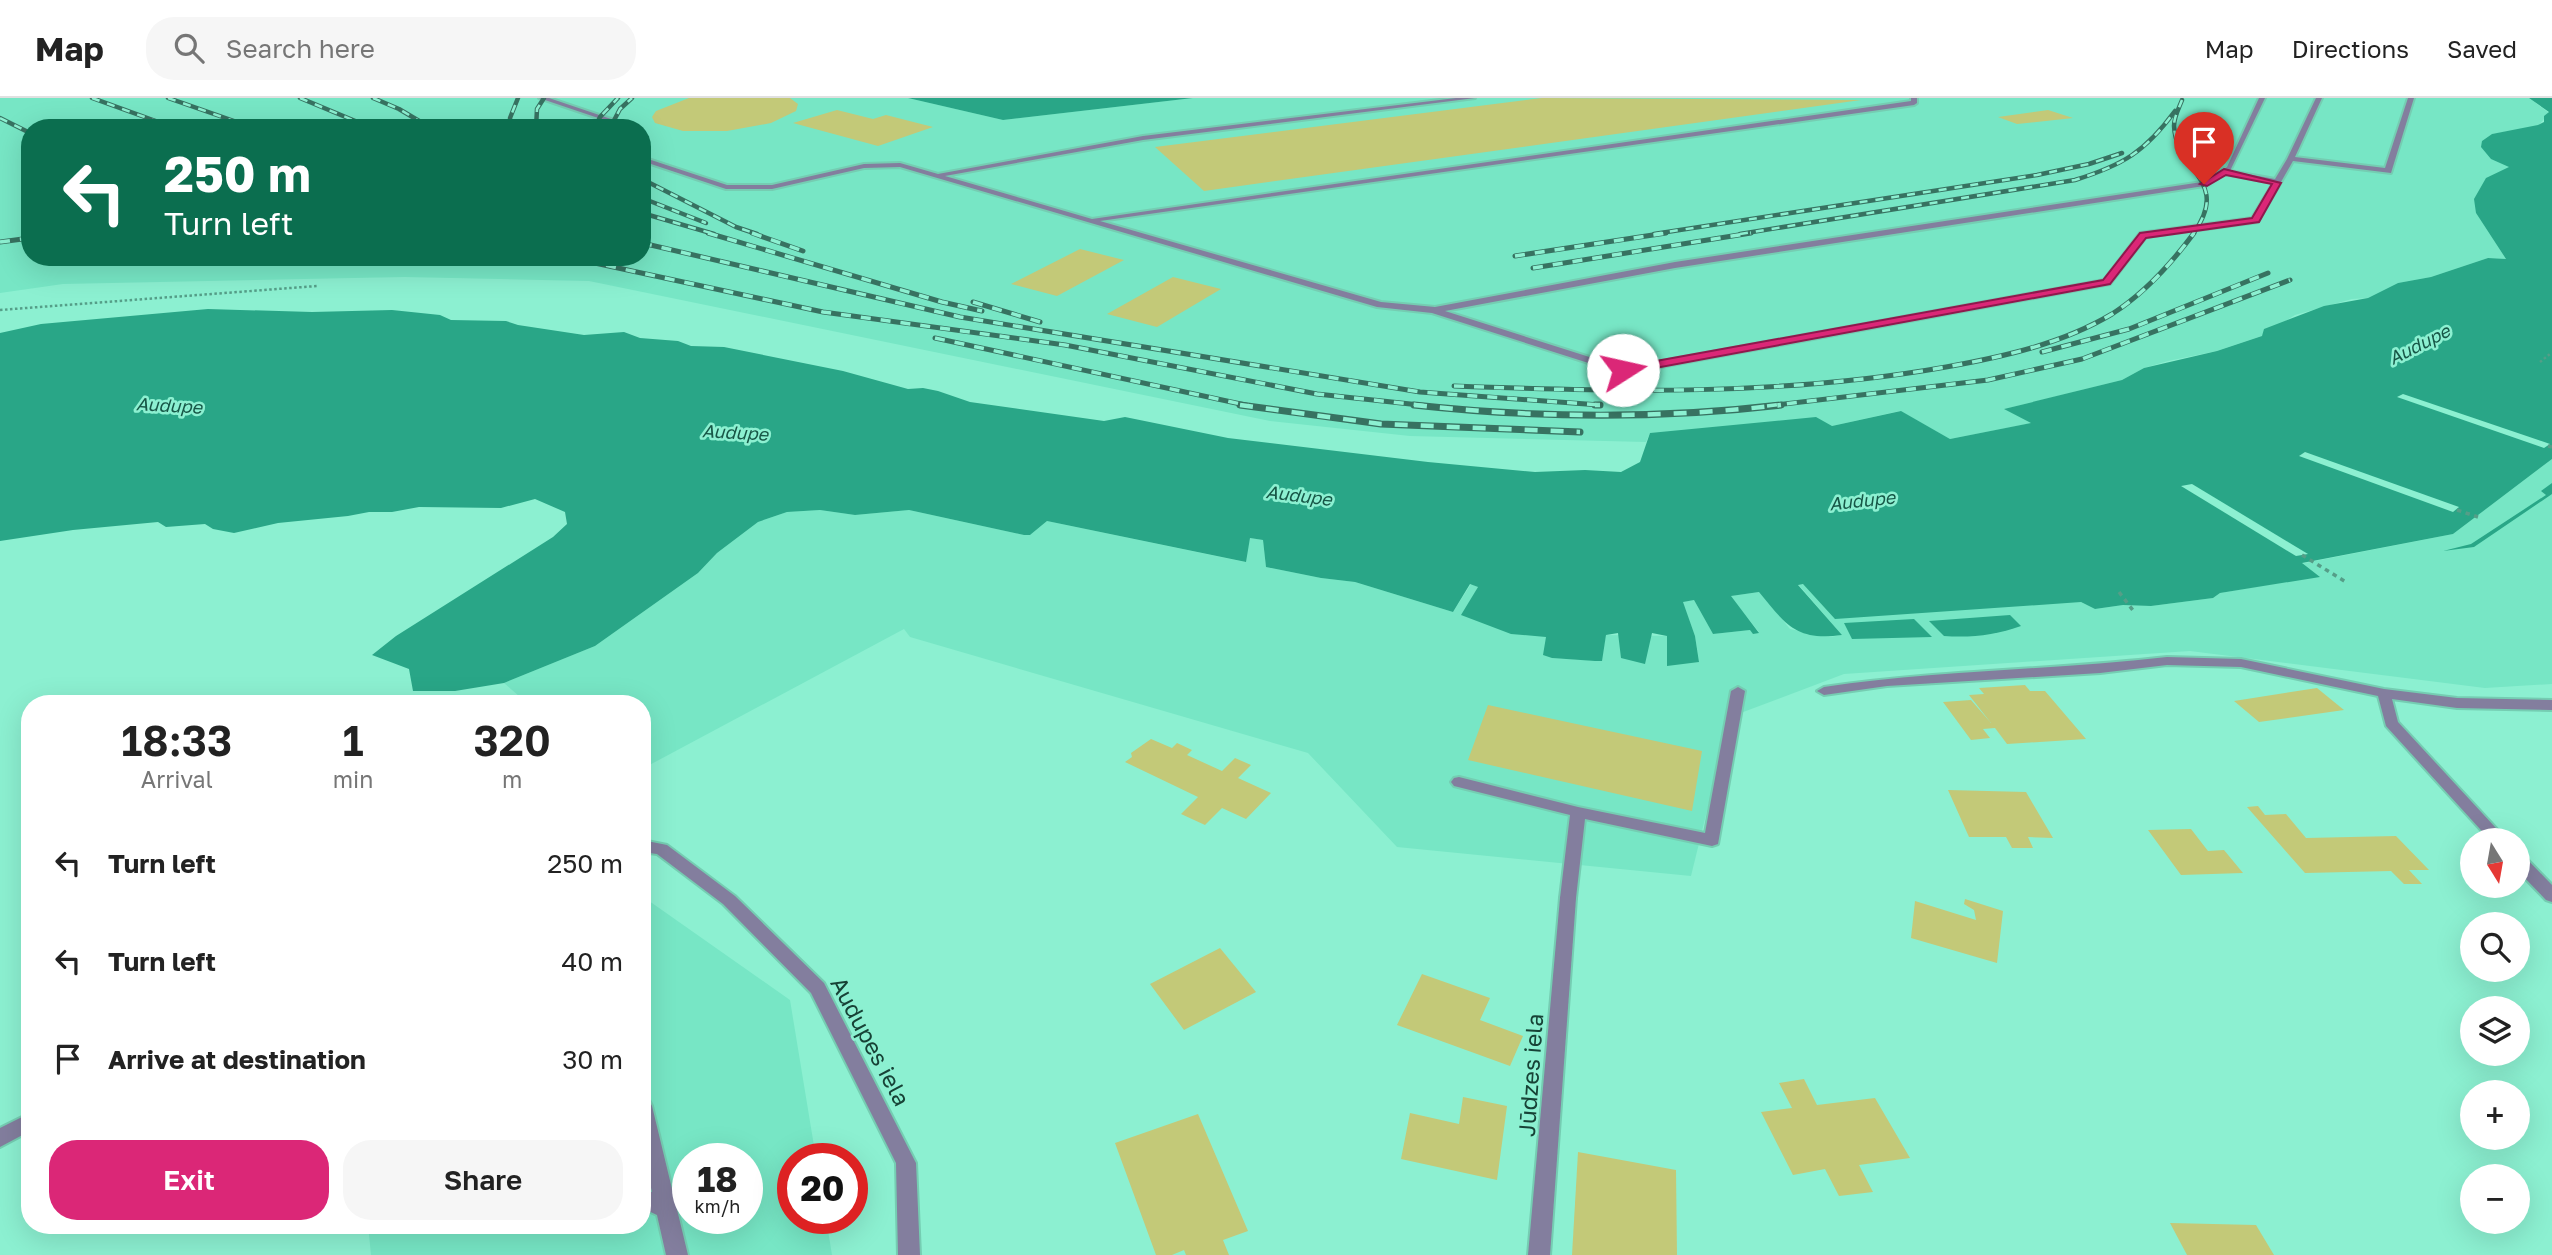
<!DOCTYPE html>
<html lang="en">
<head>
<meta charset="utf-8">
<style>
  body { margin:0; font-family:"Golos Text",sans-serif; background:#f6f6f6; color:#222; height:100vh; display:flex; flex-direction:column; font-size:26px; white-space:nowrap }
  * { box-sizing:border-box; margin:0 }
  p { font-size:23px; color:#767676 }
  .icon { flex:none; width:38px; height:38px; fill:none; stroke:currentColor; stroke-width:2; stroke-linecap:round; stroke-linejoin:round }
  .map { position:relative; flex:1; overflow:hidden }
  .side { position:absolute; left:21px; top:597px; width:630px; height:539px; display:flex; flex-direction:column; background:#fff; border-radius:28px; box-shadow:0 7px 28px #0002 }
  .side>* { flex:none }
  .banner { position:absolute; left:21px; top:21px; width:630px; height:147px; border-radius:28px; box-shadow:0 7px 28px #0002; background:#0b6e4f; color:#fff; overflow:hidden }
  .needle { width:46px; rotate:169deg }
  .fabs { position:absolute; left:2460px; top:730px; display:grid; gap:14px }
  .fabs a { display:grid; place-items:center; width:70px; height:70px; border-radius:50%; background:#fff; box-shadow:0 7px 28px #0002; font-size:35px }
  .speed { position:absolute; left:672px; top:1045px; display:flex; gap:14px; font-size:35px; font-weight:700; text-align:center }
  .speed>* { display:grid; place-content:center; width:91px; height:91px; border-radius:50%; background:#fff; box-shadow:0 7px 28px #0002; line-height:1 }
  .speed small { font-size:18px; font-weight:400 }
  .speed .limit { border:10px solid #d22; background:#fff; color:#111 }
  .pin { position:absolute; display:grid; place-items:center; width:60px; height:60px; color:#fff; margin:-72px -30px; border-radius:50% 50% 50% 0; rotate:-45deg; box-shadow:0 0 7px #0007 }
  .pin .icon { rotate:45deg }
  .me { position:absolute; width:77px; margin:-38px; rotate:80deg; stroke-linejoin:round; filter:drop-shadow(0 0 5px #0008) }
  .turn { display:flex; align-items:center; gap:24px; height:147px; padding:0 28px; font-size:32px }
  .turn .icon { width:91px; height:91px; stroke-width:2.5 }
  .turn b { display:block; font-size:49px; line-height:60px }
  .eta { display:flex; justify-content:space-evenly; align-items:center; height:119px; text-align:center }
  .eta b { font-size:42px; font-weight:600; line-height:49px }
  .primary-button { display:flex; gap:14px; margin-top:auto; padding:14px 28px }
  .primary-button a { flex:1; height:80px; border-radius:28px; background:#db2777; color:#fff; font-size:28px; font-weight:600; line-height:80px; text-align:center }
  .primary-button a+a { background:#f6f6f6; color:#222 }
  ul { padding:0; list-style:none }
  li { display:flex; align-items:center; gap:21px; height:98px; padding:0 28px }
  li div { flex:1 }
  li b { display:block; font-size:26px }
  li em { font-style:normal }
  header { display:flex; align-items:center; gap:42px; box-sizing:border-box; height:98px; padding:0 35px; background:#fff; border-bottom:2px solid #e0e0e0 }
  header strong { font-size:33px }
  nav { display:flex; gap:38px; margin-inline-start:auto; font-size:24px }
  .search { width:490px; height:63px; background:#f6f6f6; display:flex; align-items:center; gap:18px; box-sizing:border-box; padding:0 24px; border-radius:28px; color:#767676; font-size:26px }
  .map>svg:first-child { display:block }
  .built { fill:#77e6c5; fill-rule:evenodd }
  .water { fill:#29a687 }
  .pier { fill:#8cf0d1 }
  .building { fill:#c3c978 }
  .lines { fill:none; stroke-linecap:round; stroke-linejoin:round }
  .service-casing { stroke:#75cdb2; stroke-width:4 }
  .minor-casing { stroke:#75cdb2; stroke-width:4 }
  .path-far1 { stroke:#559e88; stroke-width:2.5; stroke-dasharray:2.5 2.5; stroke-linecap:butt }
  .path { stroke:#559e88; stroke-width:3.5; stroke-dasharray:4.5 4.5; stroke-linecap:butt }
  .service { fill:#837e9e; fill-rule:evenodd }
  .minor { fill:#837e9e; fill-rule:evenodd }
  .rail-far2-casing { stroke:#377261; stroke-width:4.5 }
  .rail-far1-casing { stroke:#377261; stroke-width:5 }
  .rail-casing { stroke:#377261; stroke-width:7 }
  .rail-far2 { stroke:#8cf0d1; stroke-width:2.5; stroke-dasharray:8; stroke-linecap:butt }
  .rail-far1 { stroke:#8cf0d1; stroke-width:3.5; stroke-dasharray:10; stroke-linecap:butt }
  .rail { stroke:#8cf0d1; stroke-width:4.5; stroke-dasharray:13; stroke-linecap:butt }
  .route { fill:#db2777; stroke:#8e194d; stroke-width:2 }
  .labels { text-anchor:middle; dominant-baseline:central; stroke-width:5; stroke-linejoin:round; paint-order:stroke }
  .far-water-label { font-size:18px; font-style:italic; fill:#175747; stroke:#8cf0d1 }
  .near-street-label { font-size:23px; fill:#174236; stroke:#8cf0d1 }
</style>
</head>
<body>
<header>
<strong>Map</strong>
<div class="search"><svg class="icon" aria-label="search" viewBox="0 0 24 24"><circle cx="10" cy="10" r="6"/><path d="M15 15l6 6"/></svg>Search here</div>
<nav><a>Map</a><a>Directions</a><a>Saved</a></nav>
</header>
<div class="map">
<svg width="2552" height="1157" viewBox="0 0 2552 1157">
  <rect width="100%" height="100%" fill="#8cf0d1"/>
  <!-- built -->
  <g class="built">
    <path d="M0,0h908l95,22 190,-22h1336l20,15 -11,13 -46,8 -10,7 28,26 -34,46 30,46 -18,-1 -57,19 -33,6 -30,15 -16,1 -57,16 -33,21 -45,15 -49,10 -24,7 -22,12 -117,29 27,14 -82,16 -50,-28 -68,15 -182,7 -4,9 -236,-6 -140,-15 -681,-140 -184,-4 -342,7 -63,9zM30,30h612v129h-612z"/>
    <path d="M2552,361v225l-67,4 -295,-37 -346,23 -114,43 -39,159 -294,-29 -89,-94 -398,-116 -6,-8 -262,140v-65l-115,-1 -23,-20 91,-37 103,-73 19,-20 41,-31 29,-10 33,-2 35,5 54,-5 115,25h6l17,-14 198,41 5,-24 13,2 3,27 55,11 34,4 98,30 18,-28 7,3 -16,28 85,22 5,21 49,3 5,-26 61,1 1,29 31,-4 -4,-25 -13,-35 12,-1 19,34 37,-4 9,2 -29,-36 30,-4 30,37 40,8 12,-2 -44,-51 283,18 14,7 28,-4 28,1 62,-8 7,-5 98,-17 -18,-12 153,-30z"/>
    <path d="M642,798l148,104 26,158h-23v60h33l6,37h-461l-3,-30h274zM688,1060h59v60h-59z"/>
  </g>
  <!-- water -->
  <g class="water">
    <path d="M908,0h285l-190,22z"/>
    <path d="M2529,0h23v361l-99,75 -151,29 18,14 -100,16 -7,5 -62,8 -28,-1 -28,4 -14,-7 -246,17 -32,-35 -5,1 44,50c-46,6 -56,-10 -83,-43l-28,4 28,37 -6,1 -3,-4 -37,4 -19,-34 -11,2 12,34 4,26 -32,4v-30l-15,-3 -7,31 -24,-6 -3,-25 -12,2 -4,26h-7l-43,-3 -9,-3 3,-18 -35,-3 -50,-19 17,-28 -8,-3 -17,28 -98,-30 -34,-4 -55,-11 -3,-27 -13,-2 -4,24 -199,-41 -17,14h-6l-115,-25 -54,5 -35,-5 -33,2 -29,10 -41,31 -19,20 -103,73 -91,37 -49,8h-42l-4,-22 -37,-14 24,-19 157,-99 14,-13 -2,-12 -30,-13 -34,9 -82,-1 -27,5h-23l-21,4 -70,7 -44,10 -21,-4 -8,-5 -39,3 -8,-5 -85,8 -73,11v-208l41,-9 167,-15 104,3 80,-2 48,5 11,5 55,1 12,4 66,10 40,-3 16,6 38,3 13,5 33,1 119,24 65,18 15,-1 15,3 32,11 134,19 21,-4 103,21 200,24 107,10 50,-2 36,2 19,-10 10,-29 166,-16 16,9 69,-15 49,28 81,-16 -27,-14 118,-29 22,-12 73,-17 45,-15 2,-7 60,-23 44,-8 30,-15 33,-6 57,-19 18,1 -30,-46 -2,-14 12,-21 23,-11 -18,-8 -10,-12 1,-6 10,-7 46,-9 6,-3v-6l5,-4z"/>
    <path d="M2552,385v11l-78,53 -31,4 28,-7 75,-49 -5,-4z"/>
    <path d="M2010,517l11,11c-25,9 -50,12 -77,10l-15,-15z"/>
    <path d="M1914,521l18,18 -80,2 -8,-16z"/>
  </g>
  <!-- pier -->
  <g class="pier">
    <path d="M2403,296l147,50 -6,4 -147,-51z"/>
    <path d="M2305,354l154,55 -6,5 -154,-56z"/>
    <path d="M2192,386l116,70 -12,2 -115,-70z"/>
  </g>
  <!-- building -->
  <g class="building">
    <path d="M689,0h101l8,6 -2,7 -25,12 -44,8h-44l-28,-8 -3,-6 4,-6z"/>
    <path d="M1542,0l319,2 -657,91 -49,-44z"/>
    <path d="M837,12l36,9 13,-4 47,12 -55,19 -85,-23z"/>
    <path d="M2048,12l25,8 -56,6 -19,-7z"/>
    <path d="M1080,151l44,11 -67,36 -46,-12z"/>
    <path d="M1173,179l48,12 -64,38 -50,-13z"/>
    <path d="M2025,587l5,6h15l41,48 -79,5 -12,-16 -12,1 7,9 -19,2 -28,-38 28,-2 20,23 -22,-28 15,-1 -5,-6z"/>
    <path d="M2317,590l27,22 -85,12 -25,-21z"/>
    <path d="M1488,607l214,46 -10,60 -224,-51z"/>
    <path d="M1151,641l21,9 5,-5 15,7 -5,5 35,16 13,-13 16,7 -13,13 33,15 -25,26 -24,-11 -17,17 -24,-11 17,-17 -73,-35 7,-5 -1,-4z"/>
    <path d="M1948,692l78,2 27,46 -25,-1 5,11h-21l-6,-11h-37z"/>
    <path d="M2258,708l7,9 21,-1 20,24 90,-2 33,34h-20l13,14h-18l-13,-13 -86,2 -58,-66z"/>
    <path d="M2191,731l17,22 16,-1 19,23 -62,2 -33,-45z"/>
    <path d="M1965,801l38,12 -6,52 -86,-25 4,-37 61,19 -2,-10 -10,-6z"/>
    <path d="M1220,850l36,44 -72,38 -34,-46z"/>
    <path d="M1422,876l68,24 -10,22 43,16 -13,30 -113,-41z"/>
    <path d="M1804,981l13,26 58,-7 35,60 -51,7 14,27 -34,4 -14,-27 -32,6 -32,-63 31,-4 -13,-25z"/>
    <path d="M1463,999l44,9 -10,74 -96,-21 9,-46 49,11z"/>
    <path d="M1198,1016l50,117 -25,9 6,15h-43l-2,-5 -12,5h-16l-41,-112z"/>
    <path d="M1578,1054l98,18 1,85h-105z"/>
    <path d="M2170,1125l86,2 18,30h-87z"/>
  </g>
  <g class="lines">
    <!-- service casing -->
    <g class="service-casing">
      <g id="service">
        <path d="M539,0h10l65,22 10,8h-8l-6,-6z"/>
        <path d="M1456,0h19l-332,42 -198,36 147,43 819,-118v-3h6v5l-3,2 -814,116 281,81 54,5 240,-45 527,-80 25,-15 32,-69h6l-35,73 45,8 12,-20 29,-61h6l-27,59 90,11 23,-70h6l-23,75 -98,-12 -35,61 -112,15 -36,47 -487,90 -191,-61 -55,-6 -477,-140 -36,1 -92,21h-46l-84,-28v-4l85,28h45l92,-21 36,-1 38,11 205,-38zM2225,76l48,9 -21,35 -112,15 -36,47 -480,88 -179,-57 230,-43 529,-82z"/>
        <path d="M2167,559l74,2 143,30 73,9 95,2v10l-95,-2 -65,-9 6,23 109,118h-17l-104,-114 -8,-30 -137,-29 -74,-2 -67,8 -213,13 -63,9 -7,-4 7,-4c114,-17 229,-17 343,-30z"/>
        <path d="M1738,589l7,4 -27,153 -6,2 -127,-27 -9,79 -2,4 -6,2 -6,-2 -2,-4 10,-83 -116,-29 -3,-4 3,-4 5,-1 119,30 127,26 26,-142z"/>
        <path d="M2518,756l6,2 28,29v17l-6,-2 -28,-29z"/>
        <path d="M642,1000l7,2 3,6 36,149h-22l-9,-40 -15,-7v-19l10,3 -10,-42z"/>
      </g>
    </g>
    <!-- minor casing -->
    <g class="minor-casing">
      <g id="minor">
        <path d="M642,742l25,5 68,51 89,87 92,180 4,92h-22l-2,-92 -85,-170 -88,-89 -66,-50 -15,-2z"/>
        <path d="M1568,794l6,2 2,4 -26,357h-22l32,-357 2,-4z"/>
        <path d="M30,1015v18l-30,16v-19z"/>
      </g>
    </g>
    <!-- path-far1 -->
    <g class="path-far1">
      <path d="M0,212l317,-24"/>
      <path d="M2540,264l10,-8"/>
    </g>
    <!-- path -->
    <g class="path">
      <path d="M2548,348l4,1"/>
      <path d="M2457,412l21,7"/>
      <path d="M2302,457l44,27"/>
      <path d="M2119,494l16,21"/>
    </g>
    <!-- service -->
    <use href="#service" class="service"/>
    <!-- minor -->
    <use href="#minor" class="minor"/>
    <!-- rail-far2 casing -->
    <g class="rail-far2-casing">
      <g id="rail-far2">
        <path d="M92,0l83,30"/>
        <path d="M168,0l86,30"/>
        <path d="M300,0l72,30"/>
        <path d="M373,0l26,11 32,19"/>
        <path d="M2182,2c-3,8 -8,17 -8,26 2,46 58,54 19,108"/>
        <path d="M0,20l30,15"/>
        <path d="M511,30l-1,-10 8,-20"/>
        <path d="M536,30l1,-19 7,-11"/>
        <path d="M595,30l5,-11 18,-19"/>
        <path d="M610,30l10,-19 12,-11"/>
        <path d="M642,81l94,48 21,7"/>
        <path d="M642,100l64,25"/>
        <path d="M642,115l72,21"/>
        <path d="M1654,136l383,-59 52,-11 33,-11"/>
        <path d="M1740,136l335,-54c48,-15 70,-28 100,-69"/>
      </g>
    </g>
    <!-- rail-far1 casing -->
    <g class="rail-far1-casing">
      <g id="rail-far1">
        <path d="M708,135l234,69 40,9"/>
        <path d="M752,135l51,18"/>
        <path d="M0,144l30,-4"/>
        <path d="M642,145l318,74 460,75 180,13"/>
        <path d="M1515,158l151,-23"/>
        <path d="M567,159l256,55 242,33 252,49 112,12"/>
        <path d="M1533,170l218,-35"/>
        <path d="M973,204l67,20"/>
        <path d="M935,240l315,68"/>
        <path d="M2042,254l87,-23 139,-56"/>
        <path d="M1454,288c165,6 328,10 492,-19 56,-10 116,-23 166,-53 33,-21 59,-50 82,-81"/>
        <path d="M1767,308l221,-26 94,-21 208,-79"/>
      </g>
    </g>
    <!-- rail casing -->
    <g class="rail-casing">
      <g id="rail">
        <path d="M1240,307l141,19 199,8"/>
        <path d="M1414,307c120,13 247,14 367,0"/>
        <path d="M1595,307h5"/>
      </g>
    </g>
    <!-- rail-far2 -->
    <use href="#rail-far2" class="rail-far2"/>
    <!-- rail-far1 -->
    <use href="#rail-far1" class="rail-far1"/>
    <!-- rail -->
    <use href="#rail" class="rail"/>
  </g>
  <!-- route -->
  <path class="route" d="M2224,71l57,14 -22,39 -113,16 -36,46 -487,90 -6,-4 6,-3 480,-87 37,-47 112,-15 20,-34 -46,-9 -19,11 -7,-2z"/>
  <g class="labels">
    <!-- far-water labels -->
    <g class="far-water-label">
      <text transform="translate(2419 246) rotate(-27)">Audupe</text>
      <text transform="translate(169 307) rotate(3)">Audupe</text>
      <text transform="translate(735 334) rotate(3)">Audupe</text>
      <text transform="translate(1299 397) rotate(7)">Audupe</text>
      <text transform="translate(1862 402) rotate(-6)">Audupe</text>
    </g>
    <!-- near-street labels -->
    <g class="near-street-label">
      <text transform="translate(871 943) rotate(62)">Audupes iela</text>
      <text transform="translate(1530 977) rotate(-86)">Jūdzes iela</text>
    </g>
  </g>
</svg>
<div class="fabs">
<a><svg class="needle" viewBox="-14 -14 28 28"><path d="M0-13l5 13h-10z" fill="#e53935"/><path d="M0 13l5-13h-10z" fill="#767676"/></svg></a>
<a><svg class="icon" aria-label="search" viewBox="0 0 24 24"><circle cx="10" cy="10" r="6"/><path d="M15 15l6 6"/></svg></a>
<a><svg class="icon" aria-label="layers" viewBox="0 0 24 24"><path d="M12 4l9 5-9 5-9-5zM3 14l9 5 9-5"/></svg></a>
<a>+</a>
<a>−</a>
</div>
<div class="speed"><div>18<small>km/h</small></div><div class="limit">20</div></div>
<div class="pin" style="left:2204px;top:86px;background:#d93025"><svg class="icon" aria-label="arrive" viewBox="0 0 24 24"><path d="M6 21V4h12l-3 4 3 4H6"/></svg></div>
<svg class="me" style="left:1623px;top:272px" viewBox="-20 -20 40 40"><circle r="19" fill="#fff"/><path d="M0-13L10 11 0 6-10 11z" fill="#db2777"/></svg>
<div class="banner">
<div class="turn"><svg class="icon" aria-label="left" viewBox="0 0 24 24"><path d="M17 20v-9H6M10 6l-5 5 5 5"/></svg><div><b>250 m</b>Turn left</div></div>
</div>
<section class="side">
<div class="eta">
<div><b>18:33</b><p>Arrival</p></div>
<div><b>1</b><p>min</p></div>
<div><b>320</b><p>m</p></div>
</div>
<ul>
<li><svg class="icon" aria-label="left" viewBox="0 0 24 24"><path d="M17 20v-9H6M10 6l-5 5 5 5"/></svg><div><b>Turn left</b></div><em>250 m</em></li>
<li><svg class="icon" aria-label="left" viewBox="0 0 24 24"><path d="M17 20v-9H6M10 6l-5 5 5 5"/></svg><div><b>Turn left</b></div><em>40 m</em></li>
<li><svg class="icon" aria-label="arrive" viewBox="0 0 24 24"><path d="M6 21V4h12l-3 4 3 4H6"/></svg><div><b>Arrive at destination</b></div><em>30 m</em></li>
</ul>
<div class="primary-button"><a>Exit</a><a>Share</a></div>
</section>
</div>
</body>
</html>
